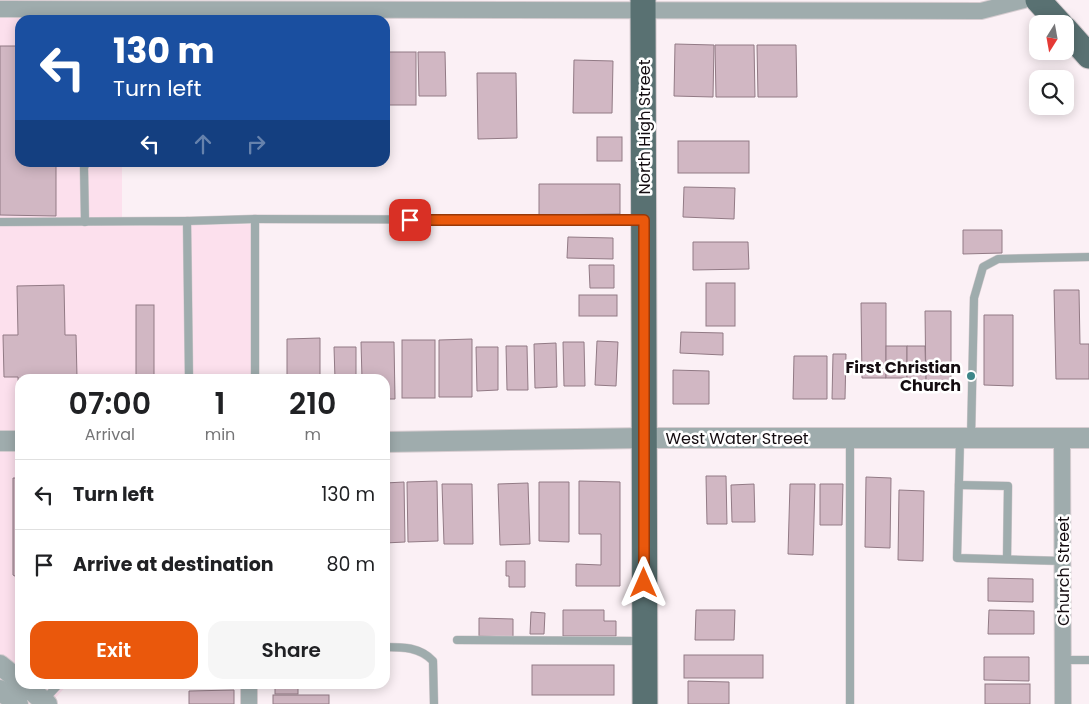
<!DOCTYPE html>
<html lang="en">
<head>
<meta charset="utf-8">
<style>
  body { margin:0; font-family:Poppins,sans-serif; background:#f6f6f6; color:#202124; height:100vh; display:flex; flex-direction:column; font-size:19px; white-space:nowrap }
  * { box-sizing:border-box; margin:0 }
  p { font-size:16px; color:#757577 }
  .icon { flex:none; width:28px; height:28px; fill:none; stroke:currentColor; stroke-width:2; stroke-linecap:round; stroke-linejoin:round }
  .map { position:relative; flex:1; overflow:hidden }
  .sheet { position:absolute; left:15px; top:374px; width:375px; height:315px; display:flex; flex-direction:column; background:#fff; border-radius:15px; box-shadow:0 2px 12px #0003 }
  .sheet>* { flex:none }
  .hud { position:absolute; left:15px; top:15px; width:375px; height:152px; border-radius:15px; box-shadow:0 2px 12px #0003; background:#1a4fa0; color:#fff; overflow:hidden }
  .needle { width:32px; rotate:191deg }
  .buttons { position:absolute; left:1029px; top:15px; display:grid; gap:10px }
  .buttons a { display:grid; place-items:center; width:45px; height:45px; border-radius:10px; background:#fff; box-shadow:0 2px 12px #0003; font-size:25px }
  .pin { position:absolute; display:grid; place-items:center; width:42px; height:42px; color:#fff; margin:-21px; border-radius:10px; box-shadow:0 2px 8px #0006 }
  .me { position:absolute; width:55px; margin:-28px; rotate:0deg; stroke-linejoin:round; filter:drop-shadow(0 0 4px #0008) }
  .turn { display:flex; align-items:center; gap:18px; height:105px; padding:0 15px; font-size:22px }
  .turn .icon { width:65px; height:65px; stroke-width:2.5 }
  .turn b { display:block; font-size:35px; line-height:42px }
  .lanes { display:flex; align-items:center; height:48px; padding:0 15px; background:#0003; justify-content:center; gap:25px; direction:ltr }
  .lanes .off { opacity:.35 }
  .eta { display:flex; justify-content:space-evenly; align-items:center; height:85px; text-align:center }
  .eta b { font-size:30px; font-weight:600; line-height:35px }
  .cta { display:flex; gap:10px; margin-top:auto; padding:10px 15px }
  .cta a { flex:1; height:58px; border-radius:15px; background:#ea580c; color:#fff; font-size:20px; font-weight:600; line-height:58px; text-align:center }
  .cta a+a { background:#f6f6f6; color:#202124 }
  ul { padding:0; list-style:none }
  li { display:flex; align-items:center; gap:15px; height:70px; padding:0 15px; border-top:1px solid #e0e0e0 }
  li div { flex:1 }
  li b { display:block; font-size:19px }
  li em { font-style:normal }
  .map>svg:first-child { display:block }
  .built { fill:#fce0ed }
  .building { fill:#d1b7c3; stroke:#927a85 }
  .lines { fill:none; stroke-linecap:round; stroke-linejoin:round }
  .service-casing { stroke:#d6ccd0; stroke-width:9 }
  .minor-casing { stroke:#d6ccd0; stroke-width:18 }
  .tertiary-casing { stroke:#d6ccd0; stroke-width:22 }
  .primary-casing { stroke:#d6ccd0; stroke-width:27 }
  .service { stroke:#9facad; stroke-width:8 }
  .minor { stroke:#9facad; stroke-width:16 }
  .tertiary { stroke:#9facad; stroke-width:20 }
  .primary { stroke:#597172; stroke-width:25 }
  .route-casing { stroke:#983908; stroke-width:12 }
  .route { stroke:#ea580c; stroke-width:9 }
  .poi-dot { fill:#3d8689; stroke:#fff; stroke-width:2 }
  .labels { text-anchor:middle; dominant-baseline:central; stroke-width:5; stroke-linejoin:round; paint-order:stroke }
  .street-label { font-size:16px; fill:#140c10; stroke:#fff }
  .poi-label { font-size:16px; font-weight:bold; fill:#140c10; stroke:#fff; text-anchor:end }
</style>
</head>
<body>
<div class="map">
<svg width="1089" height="704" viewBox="0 0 1089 704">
  <rect width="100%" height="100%" fill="#fbf0f5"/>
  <!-- built -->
  <path class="built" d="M121,8v12h-101v142l102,1v63l130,-2 1,155h-233v305h48l-18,20h-50v-695z"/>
  <!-- building -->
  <g class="building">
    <path d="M675,44l39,1 -1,52 -39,-1z"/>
    <path d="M715,45h39l1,52h-39z"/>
    <path d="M757,45h39l1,52h-39z"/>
    <path d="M0,46h20v116h36v54l-56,-1z"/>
    <rect x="385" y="52" width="31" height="53"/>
    <path d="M418,52h27l1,44h-27z"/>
    <path d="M574,60l39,1 -1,52h-39z"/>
    <path d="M477,73h39l1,65 -39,1z"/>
    <rect x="597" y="137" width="25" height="24"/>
    <rect x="678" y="141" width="71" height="32"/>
    <path d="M539,184h81v30l-81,1z"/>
    <path d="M684,187l51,1 -1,31 -51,-2z"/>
    <path d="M963,230h39v23l-39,1z"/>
    <path d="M568,237l45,1v21l-46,-1z"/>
    <path d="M693,242h55l1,27 -56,1z"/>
    <path d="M589,265h25v23h-24z"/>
    <rect x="706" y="283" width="29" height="43"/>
    <path d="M64,285l1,50h11l1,42 -57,2v28h-1l-1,-30h-14l-1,-42h15l-1,-49z"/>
    <path d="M1054,290h25l1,54h9v35h-33z"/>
    <rect x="579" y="295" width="38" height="21"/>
    <path d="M861,303h25v75h-24z"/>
    <rect x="136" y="305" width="18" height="74"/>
    <path d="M925,311h26v80l-25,-1z"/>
    <path d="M984,315h29v71l-29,-1z"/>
    <path d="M681,332l42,1v22l-43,-2z"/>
    <path d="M320,338v41h-33v-40z"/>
    <path d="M472,339v58h-33v-57z"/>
    <rect x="402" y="340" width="33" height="58"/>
    <path d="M597,341l21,1 -2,44 -21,-1z"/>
    <path d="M361,342h33l1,57h-10v-20h-23z"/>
    <path d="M563,342h21l1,44h-21z"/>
    <path d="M556,343l1,44 -22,1 -1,-44z"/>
    <path d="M506,346h21l1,44h-21z"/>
    <rect x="886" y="346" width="21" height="32"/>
    <path d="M907,346h18l1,38h-19z"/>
    <path d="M334,347h22v32h-21z"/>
    <path d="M476,347h22v43l-21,1z"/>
    <path d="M833,354h13l-1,45h-13z"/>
    <path d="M794,356h33v43h-34z"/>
    <path d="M673,370l36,1v33h-36z"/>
    <path d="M706,476h20l1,48h-20z"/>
    <path d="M866,477l25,1 -1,70 -25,-1z"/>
    <path d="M13,478h7v101l-7,-4z"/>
    <path d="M437,481l1,60 -30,1 -1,-60z"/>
    <path d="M579,481l41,1v104h-44v-22l25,1v-31h-22z"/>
    <path d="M404,482l1,60 -20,1v-60z"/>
    <path d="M539,482h30v60l-30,-1z"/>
    <path d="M528,483l2,61 -30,1 -2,-61z"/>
    <path d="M442,484h30l1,60h-29z"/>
    <path d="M754,484l1,38h-23l-1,-37z"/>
    <path d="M790,484h25l-2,71 -25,-1z"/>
    <path d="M820,484h23l-1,41h-22z"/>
    <path d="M899,490l25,1 -1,70 -25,-1z"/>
    <path d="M506,561h19v26h-16v-11h-3z"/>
    <path d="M988,578l45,1v23l-45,-1z"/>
    <path d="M563,610h41v11h12v15h-53z"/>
    <path d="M696,610h39l-1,30h-39z"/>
    <path d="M989,610l45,1v23h-46z"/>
    <path d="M531,612l14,1 -1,21h-14z"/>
    <path d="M479,618l34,1v18l-34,-1z"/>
    <rect x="684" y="655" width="79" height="23"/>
    <path d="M984,657h45v24l-45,-1z"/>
    <rect x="532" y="665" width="82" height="30"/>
    <path d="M688,681l41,1v22h-41z"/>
    <rect x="275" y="684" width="23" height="10"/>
    <rect x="985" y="684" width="45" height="20"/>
    <path d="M234,690v14h-45v-13z"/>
    <rect x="273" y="695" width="56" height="9"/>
  </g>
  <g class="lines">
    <!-- service casing -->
    <g class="service-casing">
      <g id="service">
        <path d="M187,221l68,-2 385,1"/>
        <path d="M0,222l187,-1 2,158"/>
        <path d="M85,222l-1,-54 2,-6"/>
        <path d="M255,379v-160"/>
        <path d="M971,438l3,-140 9,-31 15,-8 91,-2"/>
        <path d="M960,440l-3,118 106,3"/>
        <path d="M959,485l49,1 -1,73"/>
        <path d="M457,640l183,1"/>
        <path d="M385,647c18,0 35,0 48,14l1,43"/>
        <path d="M1063,660h26"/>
        <path d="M44,700l15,-16"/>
        <path d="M850,704v-266"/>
      </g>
    </g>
    <!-- minor casing -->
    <g class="minor-casing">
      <g id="minor">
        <path d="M0,9l981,2 43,-11"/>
        <path d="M1062,437l1,267"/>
        <path d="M249,684v20"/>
      </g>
    </g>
    <!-- tertiary casing -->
    <g class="tertiary-casing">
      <g id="tertiary">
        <path d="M0,441h20"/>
        <path d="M385,442l259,-4h445"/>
        <path d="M0,665l20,16"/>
        <path d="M24,684l23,20"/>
        <path d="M0,690l18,14"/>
      </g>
    </g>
    <!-- primary casing -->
    <g class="primary-casing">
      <g id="primary">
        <path d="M643,0l2,704"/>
        <path d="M1038,0l22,24"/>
        <path d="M1065,29l24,27"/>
      </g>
    </g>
    <!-- service -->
    <use href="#service" class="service"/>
    <!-- minor -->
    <use href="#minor" class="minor"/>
    <!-- tertiary -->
    <use href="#tertiary" class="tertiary"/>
    <!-- primary -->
    <use href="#primary" class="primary"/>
  </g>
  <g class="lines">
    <!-- route casing -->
    <g class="route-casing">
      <path id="route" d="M410,220h234v363"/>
    </g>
    <!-- route -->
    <use href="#route" class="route"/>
  </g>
  <!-- markers -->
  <circle class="poi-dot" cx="971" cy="376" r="5"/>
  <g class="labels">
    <!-- street labels -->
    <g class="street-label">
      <text transform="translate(644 127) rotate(-90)">North High Street</text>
      <text x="737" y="438">West Water Street</text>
      <text transform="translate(1063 571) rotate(-90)">Church Street</text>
    </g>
    <!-- poi labels -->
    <g class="poi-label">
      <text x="961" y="367">First Christian<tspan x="961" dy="18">Church</tspan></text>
    </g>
  </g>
</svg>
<div class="buttons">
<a><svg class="needle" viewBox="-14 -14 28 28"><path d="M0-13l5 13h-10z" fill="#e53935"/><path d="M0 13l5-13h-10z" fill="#757577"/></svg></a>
<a><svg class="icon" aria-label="search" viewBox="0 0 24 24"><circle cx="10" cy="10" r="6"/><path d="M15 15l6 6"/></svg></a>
</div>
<div class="pin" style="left:410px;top:220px;background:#d93025"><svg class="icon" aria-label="arrive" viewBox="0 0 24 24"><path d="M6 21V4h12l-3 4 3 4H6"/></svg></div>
<svg class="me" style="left:644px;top:583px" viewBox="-20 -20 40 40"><path d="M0-17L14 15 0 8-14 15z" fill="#ea580c" stroke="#fff" stroke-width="4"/></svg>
<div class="hud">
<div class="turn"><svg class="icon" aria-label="left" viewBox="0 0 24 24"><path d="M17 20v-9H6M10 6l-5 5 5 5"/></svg><div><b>130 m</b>Turn left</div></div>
<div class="lanes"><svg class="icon" aria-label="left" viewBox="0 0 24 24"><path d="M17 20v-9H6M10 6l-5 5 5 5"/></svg><svg class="icon off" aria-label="ahead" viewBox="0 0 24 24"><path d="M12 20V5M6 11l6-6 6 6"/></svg><svg class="icon off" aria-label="right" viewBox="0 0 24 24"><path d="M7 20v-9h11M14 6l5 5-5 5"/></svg></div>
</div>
<section class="sheet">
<div class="eta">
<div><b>07:00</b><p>Arrival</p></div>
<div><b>1</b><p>min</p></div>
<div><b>210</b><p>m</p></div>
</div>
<ul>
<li><svg class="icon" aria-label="left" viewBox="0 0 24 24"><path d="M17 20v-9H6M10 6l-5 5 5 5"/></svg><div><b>Turn left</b></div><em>130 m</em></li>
<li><svg class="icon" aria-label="arrive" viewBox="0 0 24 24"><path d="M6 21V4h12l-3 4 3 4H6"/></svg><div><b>Arrive at destination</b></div><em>80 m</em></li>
</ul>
<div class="cta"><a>Exit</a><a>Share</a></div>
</section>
</div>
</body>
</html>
